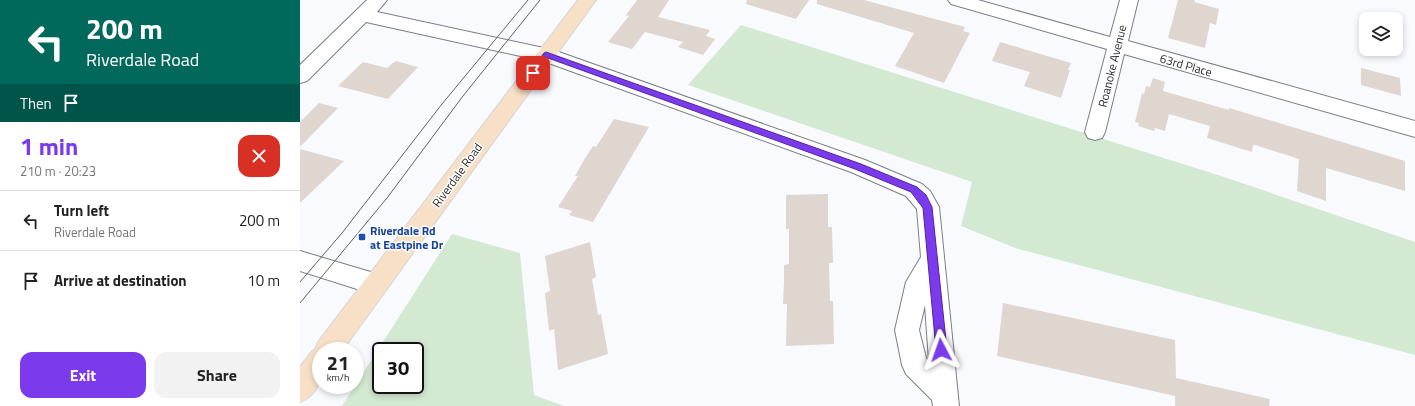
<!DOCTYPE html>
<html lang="en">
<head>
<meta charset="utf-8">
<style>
  body { margin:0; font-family:"Titillium Web",sans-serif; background:#f2f2f2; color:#222; height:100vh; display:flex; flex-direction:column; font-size:15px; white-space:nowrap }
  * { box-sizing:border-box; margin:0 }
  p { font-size:13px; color:#767676 }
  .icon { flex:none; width:22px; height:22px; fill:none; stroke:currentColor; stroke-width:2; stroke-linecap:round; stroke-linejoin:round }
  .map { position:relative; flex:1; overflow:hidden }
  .panel { display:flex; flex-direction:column; background:#fff; width:300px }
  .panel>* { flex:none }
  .guide { background:#00695c; color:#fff; overflow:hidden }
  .buttons { position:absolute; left:1059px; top:12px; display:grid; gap:8px }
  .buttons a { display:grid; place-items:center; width:44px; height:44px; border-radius:8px; background:#fff; box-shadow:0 2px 6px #0003; font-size:20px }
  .speed { position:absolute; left:12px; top:342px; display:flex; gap:8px; font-size:20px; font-weight:700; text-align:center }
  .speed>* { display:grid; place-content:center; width:52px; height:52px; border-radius:50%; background:#fff; box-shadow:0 2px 6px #0003; line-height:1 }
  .speed small { font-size:10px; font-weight:400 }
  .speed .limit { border:2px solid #111; border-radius:6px; background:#fff; color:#111 }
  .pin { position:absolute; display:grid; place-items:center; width:34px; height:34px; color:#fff; margin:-17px; border-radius:8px; box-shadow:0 2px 6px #0006 }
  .me { position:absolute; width:44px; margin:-22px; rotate:356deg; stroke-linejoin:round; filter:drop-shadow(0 0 3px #0008) }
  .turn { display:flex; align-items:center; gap:14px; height:84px; padding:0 20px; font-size:18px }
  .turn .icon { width:52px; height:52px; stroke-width:2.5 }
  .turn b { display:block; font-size:28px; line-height:34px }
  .then { display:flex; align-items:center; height:38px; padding:0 20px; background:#0003; gap:8px; font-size:15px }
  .round { display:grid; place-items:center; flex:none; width:42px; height:42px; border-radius:12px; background:#f2f2f2 }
  .overview { display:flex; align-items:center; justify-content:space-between; height:68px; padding:0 20px }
  h1 { font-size:24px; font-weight:700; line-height:30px; color:#7c3aed }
  .button { display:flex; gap:8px; margin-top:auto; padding:8px 20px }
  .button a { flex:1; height:46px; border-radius:12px; background:#7c3aed; color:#fff; font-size:16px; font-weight:700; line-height:46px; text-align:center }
  .button a+a { background:#f2f2f2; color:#222 }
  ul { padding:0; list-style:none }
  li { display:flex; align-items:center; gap:12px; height:60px; padding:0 20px; border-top:1px solid #e0e0e0 }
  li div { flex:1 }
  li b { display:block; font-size:15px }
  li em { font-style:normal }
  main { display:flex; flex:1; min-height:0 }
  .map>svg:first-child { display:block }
  .green { fill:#d3e9d1; fill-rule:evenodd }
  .building { fill:#ded6cf }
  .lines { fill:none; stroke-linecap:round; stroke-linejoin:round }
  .minor-casing { stroke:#7c7e86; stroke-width:2 }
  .major-casing { stroke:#d5d5d6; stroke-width:2 }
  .minor { fill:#fff; fill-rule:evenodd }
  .major { fill:#f8e0c7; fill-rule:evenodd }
  .tram { stroke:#626367; stroke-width:1 }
  .route { fill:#7c3aed; stroke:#51269a }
  .transit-dot { fill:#1a4fb4; stroke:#fff; stroke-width:1.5 }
  .labels { text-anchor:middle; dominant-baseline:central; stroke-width:3; stroke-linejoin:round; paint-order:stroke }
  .street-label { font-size:12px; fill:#2e2f33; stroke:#fff }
  .transit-label { font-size:12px; font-weight:bold; fill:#164399; stroke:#fff; text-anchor:start }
</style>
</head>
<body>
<main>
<section class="panel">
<div class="guide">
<div class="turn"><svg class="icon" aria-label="left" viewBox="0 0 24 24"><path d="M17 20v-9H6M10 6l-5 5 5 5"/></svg><div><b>200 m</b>Riverdale Road</div></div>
<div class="then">Then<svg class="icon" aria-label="arrive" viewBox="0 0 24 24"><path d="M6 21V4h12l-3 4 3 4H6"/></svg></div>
</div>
<div class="overview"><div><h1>1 min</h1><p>210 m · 20:23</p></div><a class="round" style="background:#d93025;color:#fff"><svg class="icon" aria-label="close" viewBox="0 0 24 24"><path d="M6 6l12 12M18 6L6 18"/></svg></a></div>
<ul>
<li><svg class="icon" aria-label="left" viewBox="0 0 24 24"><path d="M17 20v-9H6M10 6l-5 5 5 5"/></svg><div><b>Turn left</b><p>Riverdale Road</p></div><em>200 m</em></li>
<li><svg class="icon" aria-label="arrive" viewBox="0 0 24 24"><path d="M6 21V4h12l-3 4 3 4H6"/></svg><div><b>Arrive at destination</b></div><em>10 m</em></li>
</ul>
<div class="button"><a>Exit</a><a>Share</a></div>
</section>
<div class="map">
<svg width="1115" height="406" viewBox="0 0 1115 406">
  <rect width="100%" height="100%" fill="#f9fafe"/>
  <!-- green -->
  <g class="green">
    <path d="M441,25l477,150 197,67v113l-400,-107 -54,-22 11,-44 -284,-97z"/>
    <path d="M152,234l68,19 14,142 30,11h-222zM81,351h34v34h-34z"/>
  </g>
  <!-- building -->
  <g class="building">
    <path d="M337,0h32l-11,17 52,13 -4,6 9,3 -12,16 -25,-8 5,-5 -38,-10 -13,17 -24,-7 21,-26 -3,-1z"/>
    <path d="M447,0h62l-13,19 -50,-15z"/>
    <path d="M517,0h47l101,27 -2,4 7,2 -26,50 -49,-17 19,-33 -97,-29z"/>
    <path d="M878,0h17l-1,2 25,7 -3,16 -6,-2 -5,25 -37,-10z"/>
    <path d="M700,42l71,21 -3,7h2l-9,28 -37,-12 6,-14 -38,-11z"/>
    <path d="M96,61l22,6 -30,32 -50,-13 25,-24 24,6 6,-5z"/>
    <path d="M1061,68l39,10 1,18 -40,-11z"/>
    <path d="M853,78l12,4 -2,9 66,19v-2l176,53v30l-79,-23v33l-29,-10 2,-32 -44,-14h-2l-1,7 -45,-14 3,-12 -41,-12 -4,17 -10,-3 -1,3 -16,-5 1,-3 -4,-1 7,-29 2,1 2,-8 4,1z"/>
    <path d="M19,103l19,5 -38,39v-25z"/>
    <path d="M314,119l35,8 -56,95 -24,-7 3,-4 -14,-4 20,-31h-3l9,-16 9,-14 3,1z"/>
    <path d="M0,149l44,12 -44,42z"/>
    <path d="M528,194v33h4l1,36h-4l1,38h3l1,43 -48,2 1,-42h-4l1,-21v-18l5,-1v-35h-3v-34z"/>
    <path d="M290,242l6,35 -4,2 6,36 3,-1 7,40 -50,16 -4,-41 -5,2 -4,-38 5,-2 -5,-35z"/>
    <path d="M703,303l172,37 1,38 94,21 -1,7h-94v-10l-178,-40z"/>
  </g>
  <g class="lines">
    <!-- minor casing -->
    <g class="minor-casing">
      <g id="minor">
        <path d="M67,0h20l-10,12 176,38 312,110 57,24 8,7 9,16 20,199h-26l-1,-6 -26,-26 -4,-9 -7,-35 11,-48 15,-25 -4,-48 -11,-13 -55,-24 -308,-111 -177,-39 -59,59 -7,2v-18zM625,305l4,56 -3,-3 -7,-28z"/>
        <path d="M648,0h30l132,37 10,-37h18l-10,41 287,80v16l-291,-83 -19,78 -3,6 -7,2 -7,-2 -3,-6 22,-83 -156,-45z"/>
        <path d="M0,251l84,25 4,8 -4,8 -8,3 -76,-24z"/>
      </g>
    </g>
    <!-- major casing -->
    <g class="major-casing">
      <path id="major" d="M278,0h18l-254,351h-21c0,22 3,41 -21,51v-35l12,-16 3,-1 3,-8z"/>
    </g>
    <!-- minor -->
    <use href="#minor" class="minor"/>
    <!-- major -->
    <use href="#major" class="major"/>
    <!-- tram -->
    <g class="tram">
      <path d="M0,282l42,-49 100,-129 86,-104"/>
      <path d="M0,303l87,-105 76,-102 77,-96"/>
    </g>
  </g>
  <!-- route -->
  <path class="route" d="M246,52l315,112 56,23 9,8 6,12 15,143 -2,3 -4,2 -3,-2 -2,-3 -13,-142 -12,-16 -56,-23 -307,-111 -12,17h-5v-4l13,-18z"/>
  <!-- markers -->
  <rect class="transit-dot" x="58" y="233" width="8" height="8" rx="2"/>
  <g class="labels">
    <!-- street labels -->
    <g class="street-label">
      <text transform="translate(886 65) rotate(16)">63rd Place</text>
      <text transform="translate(812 66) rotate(-76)">Roanoke Avenue</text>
      <text transform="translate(157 175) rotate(-54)">Riverdale Road</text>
    </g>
    <!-- transit labels -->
    <g class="transit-label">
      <text x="70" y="230">Riverdale Rd<tspan x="70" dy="14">at Eastpine Dr</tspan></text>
    </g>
  </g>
</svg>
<div class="buttons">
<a><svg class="icon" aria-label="layers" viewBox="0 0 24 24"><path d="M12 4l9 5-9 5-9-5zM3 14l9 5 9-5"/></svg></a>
</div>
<div class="speed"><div>21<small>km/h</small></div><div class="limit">30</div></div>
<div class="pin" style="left:233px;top:73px;background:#d93025"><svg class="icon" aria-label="arrive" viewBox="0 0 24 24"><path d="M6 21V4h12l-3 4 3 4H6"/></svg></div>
<svg class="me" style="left:641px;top:350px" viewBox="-20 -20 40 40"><path d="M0-17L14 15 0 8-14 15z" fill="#7c3aed" stroke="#fff" stroke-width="4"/></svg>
</div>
</main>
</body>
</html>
